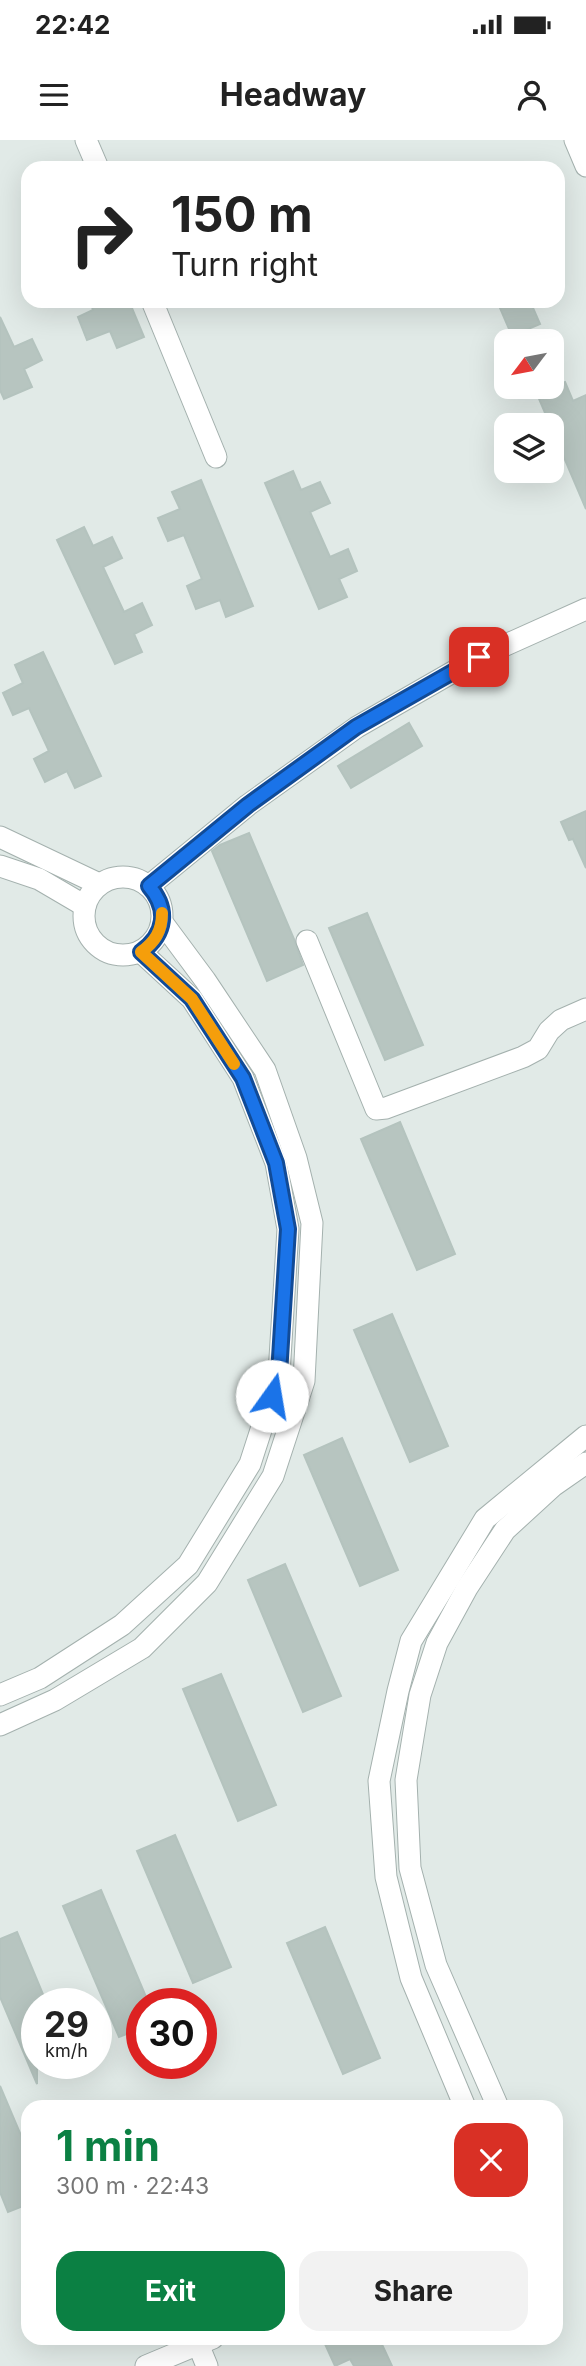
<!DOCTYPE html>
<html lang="en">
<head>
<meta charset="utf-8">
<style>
  body { margin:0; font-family:Inter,sans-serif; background:#f2f2f2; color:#222; height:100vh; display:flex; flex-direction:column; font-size:26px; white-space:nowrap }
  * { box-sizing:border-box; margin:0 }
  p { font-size:23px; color:#767676 }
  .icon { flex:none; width:38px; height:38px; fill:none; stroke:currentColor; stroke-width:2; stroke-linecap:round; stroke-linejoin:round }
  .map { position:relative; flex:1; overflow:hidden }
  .drawer { position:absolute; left:21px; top:1960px; width:542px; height:245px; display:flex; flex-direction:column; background:#fff; border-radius:21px; box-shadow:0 7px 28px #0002 }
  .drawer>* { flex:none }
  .hud { position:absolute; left:21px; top:21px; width:544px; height:147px; border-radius:21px; box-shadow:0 7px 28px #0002; background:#fff; color:#222; overflow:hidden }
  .needle { width:46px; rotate:238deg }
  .tools { position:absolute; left:494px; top:189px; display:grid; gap:14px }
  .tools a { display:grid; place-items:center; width:70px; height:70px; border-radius:14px; background:#fff; box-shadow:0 7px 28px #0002; font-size:35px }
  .speed { position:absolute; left:21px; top:1848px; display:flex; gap:14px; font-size:35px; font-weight:700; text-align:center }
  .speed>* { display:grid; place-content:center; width:91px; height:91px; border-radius:50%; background:#fff; box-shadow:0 7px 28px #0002; line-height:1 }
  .speed small { font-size:18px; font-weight:400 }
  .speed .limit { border:10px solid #d22; background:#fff; color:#111 }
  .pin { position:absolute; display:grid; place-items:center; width:60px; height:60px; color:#fff; margin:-30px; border-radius:14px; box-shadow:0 4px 10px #0006 }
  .me { position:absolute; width:77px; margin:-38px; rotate:13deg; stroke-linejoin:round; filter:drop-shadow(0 0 5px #0008) }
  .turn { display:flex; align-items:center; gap:24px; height:147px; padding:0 35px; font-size:32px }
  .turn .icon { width:91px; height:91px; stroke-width:2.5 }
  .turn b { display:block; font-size:49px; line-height:60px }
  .round { display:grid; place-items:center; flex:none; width:74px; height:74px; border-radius:21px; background:#f2f2f2 }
  .headline { display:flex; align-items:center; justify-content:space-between; height:119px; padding:0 35px }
  h1 { font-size:42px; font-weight:700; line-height:52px; color:#0b8043 }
  .action { display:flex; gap:14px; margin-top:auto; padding:14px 35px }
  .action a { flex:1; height:80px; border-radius:21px; background:#0b8043; color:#fff; font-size:28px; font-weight:700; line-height:80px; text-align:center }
  .action a+a { background:#f2f2f2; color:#222 }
  .status { display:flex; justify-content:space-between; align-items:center; height:49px; padding:0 35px; background:#fff; direction:ltr }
  .status svg { height:19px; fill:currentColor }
  header { display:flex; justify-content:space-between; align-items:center; height:91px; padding:0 35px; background:#fff; font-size:32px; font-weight:700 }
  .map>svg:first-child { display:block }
  .building { fill:#b7c5c0; stroke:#b4c3be; stroke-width:2 }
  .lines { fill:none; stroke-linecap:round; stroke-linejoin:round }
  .minor-casing { stroke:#a4b1ae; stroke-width:23 }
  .minor { stroke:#fff; stroke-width:21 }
  .route-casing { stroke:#114b97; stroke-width:18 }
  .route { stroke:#1a73e8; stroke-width:12 }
  .slow { stroke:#f59e0b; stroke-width:12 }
</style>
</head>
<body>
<div class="status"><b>22:42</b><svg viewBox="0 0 49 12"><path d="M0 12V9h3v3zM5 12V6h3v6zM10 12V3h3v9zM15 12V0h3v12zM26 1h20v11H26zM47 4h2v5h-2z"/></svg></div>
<header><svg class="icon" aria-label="menu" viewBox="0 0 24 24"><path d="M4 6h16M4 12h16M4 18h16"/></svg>Headway<svg class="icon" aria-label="person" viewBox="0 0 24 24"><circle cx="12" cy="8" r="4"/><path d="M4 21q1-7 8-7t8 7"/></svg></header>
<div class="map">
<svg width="586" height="2226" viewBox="0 0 586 2226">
  <rect width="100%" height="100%" fill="#e1eae7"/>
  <!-- building -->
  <g class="building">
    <path d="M90,161h39l15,36 -27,11 -7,-17 -23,9 -9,-23 15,-7z"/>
    <path d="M497,161h33l10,23 -28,12z"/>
    <path d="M0,177l14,30 18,-8 10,21 -18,9 8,18 -28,12 -4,-9z"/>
    <path d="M565,242l8,19 13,-6v114l-49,-115z"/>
    <path d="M293,331l8,19 19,-8 10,21 -20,9 20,45 18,-8 9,22 -18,8 8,18 -28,12 -54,-126z"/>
    <path d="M201,340l52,126 -27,11 -6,-17 -24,9 -9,-23 15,-7 -18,-44 -16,6 -10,-23 22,-9 -8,-17z"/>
    <path d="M84,387l9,19 19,-9 10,21 -19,9 21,45 18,-9 10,22 -18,9 8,18 -27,12 -58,-124z"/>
    <path d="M43,512l58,124 -26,12 -8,-17 -22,11 -11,-23 15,-8 -20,-43 -16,7 -10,-22 20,-10 -8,-18z"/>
    <path d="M409,583l13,23 -71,42 -13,-22z"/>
    <path d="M586,671v57l-13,-29 -4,1 -8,-18z"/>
    <path d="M249,693l45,106 9,26 -36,16 -55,-130 8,-6z"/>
    <path d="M367,773l56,132 -38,15 -56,-132z"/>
    <path d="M400,982l55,132 -38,16 -56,-131z"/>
    <path d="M392,1174l56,132 -38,16 -56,-132z"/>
    <path d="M342,1298l56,132 -38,16 -56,-131z"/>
    <path d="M285,1424l56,132 -38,16 -55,-132z"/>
    <path d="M221,1534l55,131 -38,16 -55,-132z"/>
    <path d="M175,1695l56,132 -38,16 -56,-132z"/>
    <path d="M101,1750l48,114h-7v24l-23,9 -56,-131z"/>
    <path d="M325,1787l55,131 -37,16 -56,-131z"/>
    <path d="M17,1792l30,72h-10v80l-37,-87v-58z"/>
    <path d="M0,1946l28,66v52l-20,8 -8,-20z"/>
    <path d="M338,2198h41l13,28h-38l-4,-7 -15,7 -10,-22z"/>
  </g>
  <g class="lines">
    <!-- minor casing -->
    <g class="minor-casing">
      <g id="minor">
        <path d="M86,0l12,28"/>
        <path d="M575,0l11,26"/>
        <path d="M152,161l64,156"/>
        <path d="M0,697l99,47"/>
        <path d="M0,726l39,13 46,27"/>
        <circle cx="123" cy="776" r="39"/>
        <path d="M149,746l99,-81 109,-78 122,-70 107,-48"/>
        <path d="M307,801l69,168 10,-1 137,-51 15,-8 11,-18 12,-11 25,-11"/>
        <path d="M0,1555l40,-17 82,-53 66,-60 62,-101 29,-90 9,-145 -12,-66 -33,-85 -51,-79 -51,-47"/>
        <path d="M0,1585l55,-25 87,-52 65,-65 66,-107 31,-95 8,-158 -16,-65 -31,-88 -60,-90 -43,-58"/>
        <path d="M465,1967l-54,-129 -25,-101 -7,-96 19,-90 13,-50 74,-122 101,-83"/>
        <path d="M498,1967l-62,-142 -26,-97 -4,-88 14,-85 17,-52 30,-55 38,-58 48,-44 33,-23"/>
        <path d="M198,2204l9,22"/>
        <path d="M146,2226l67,-28"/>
      </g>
    </g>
    <!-- minor -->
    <use href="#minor" class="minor"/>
  </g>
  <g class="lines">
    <!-- route casing -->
    <g class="route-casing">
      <path id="route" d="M272,1256l7,-22 9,-145 -12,-66 -33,-85 -51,-79 -51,-47c25,-18 28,-43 8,-66l99,-81 108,-78 123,-70"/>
    </g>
    <!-- route -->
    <use href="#route" class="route"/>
    <!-- slow -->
    <path class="slow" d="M162,773c0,18 -7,29 -21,39l51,47 42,65"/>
  </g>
</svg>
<div class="tools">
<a><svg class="needle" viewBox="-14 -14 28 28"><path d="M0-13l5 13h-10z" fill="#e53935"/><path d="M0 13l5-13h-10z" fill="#767676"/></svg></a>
<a><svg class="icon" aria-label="layers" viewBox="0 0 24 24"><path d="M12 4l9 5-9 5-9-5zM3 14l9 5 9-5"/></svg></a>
</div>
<div class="speed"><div>29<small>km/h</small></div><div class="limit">30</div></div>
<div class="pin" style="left:479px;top:517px;background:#d93025"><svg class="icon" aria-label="arrive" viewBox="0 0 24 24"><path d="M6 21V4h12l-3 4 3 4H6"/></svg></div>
<svg class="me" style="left:272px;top:1256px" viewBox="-20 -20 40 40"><circle r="19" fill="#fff"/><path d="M0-13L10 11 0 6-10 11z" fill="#1a73e8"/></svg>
<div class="hud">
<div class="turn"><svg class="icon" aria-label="right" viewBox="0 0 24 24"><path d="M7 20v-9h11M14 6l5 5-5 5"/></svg><div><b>150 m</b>Turn right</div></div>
</div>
<section class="drawer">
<div class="headline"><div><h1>1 min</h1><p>300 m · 22:43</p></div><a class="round" style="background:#d93025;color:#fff"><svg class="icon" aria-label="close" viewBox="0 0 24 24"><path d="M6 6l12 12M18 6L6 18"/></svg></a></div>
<div class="action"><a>Exit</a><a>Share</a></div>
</section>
</div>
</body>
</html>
